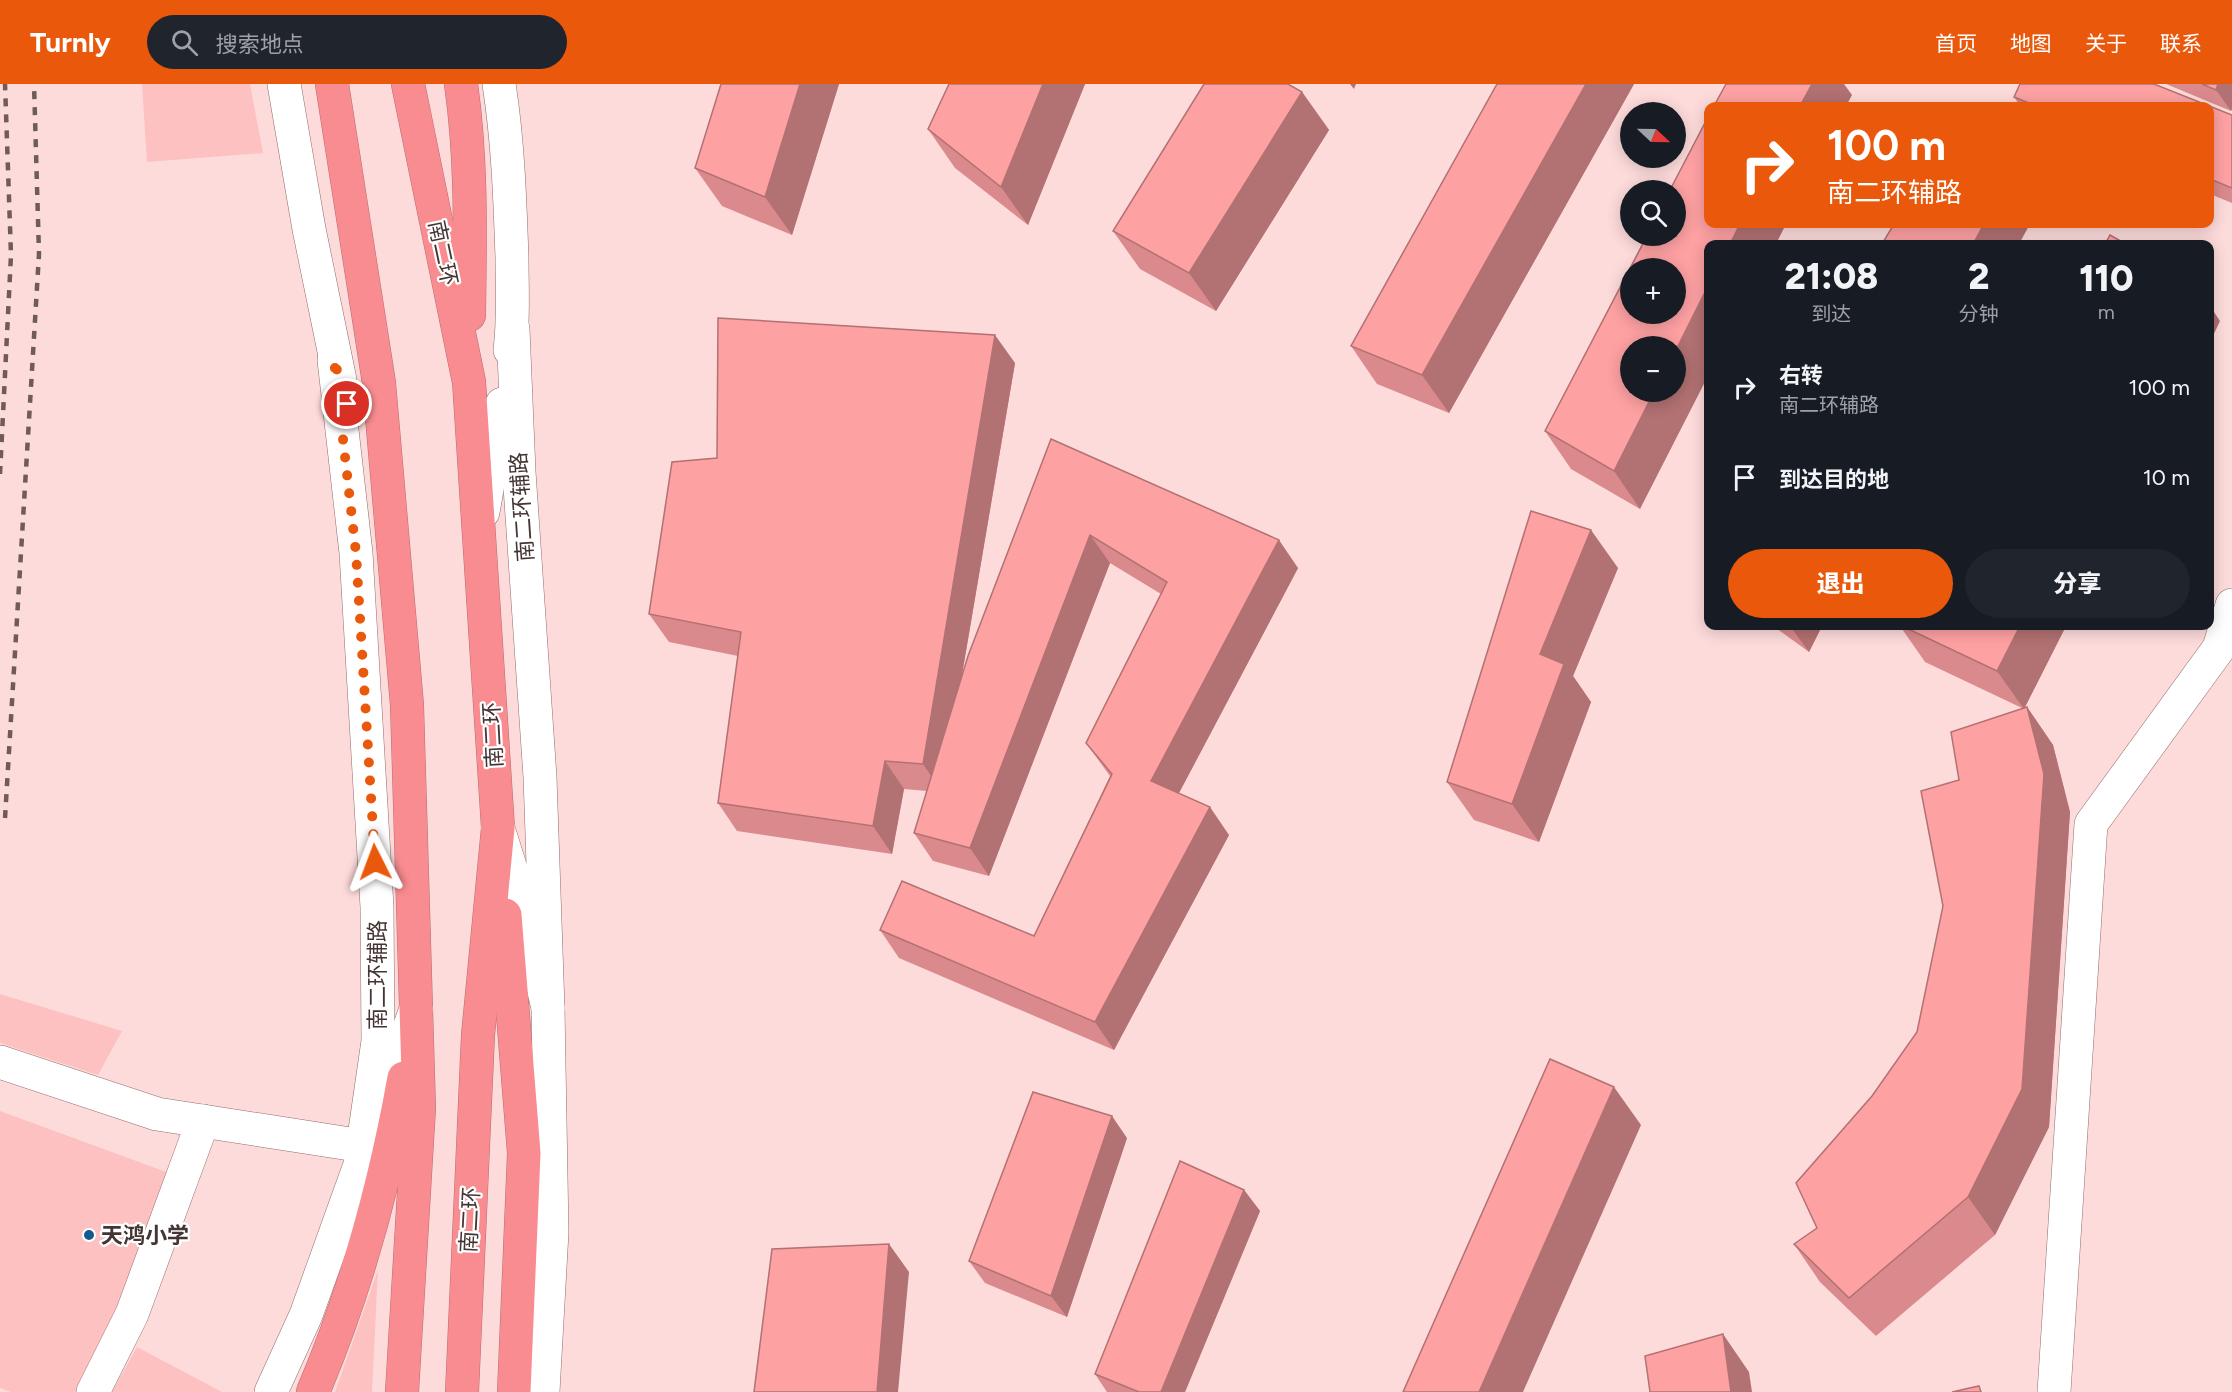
<!DOCTYPE html>
<html lang="zh">
<head>
<meta charset="utf-8">
<style>
  body { margin:0; font-family:Figtree,"Noto Sans SC",sans-serif; background:#20242c; color:#f1f3f6; height:100vh; display:flex; flex-direction:column; font-size:22px; white-space:nowrap }
  * { box-sizing:border-box; margin:0 }
  p { font-size:20px; color:#9ea1a6 }
  .icon { flex:none; width:33px; height:33px; fill:none; stroke:currentColor; stroke-width:2; stroke-linecap:round; stroke-linejoin:round }
  .map { position:relative; flex:1; overflow:hidden }
  .side { position:absolute; left:1704px; top:156px; width:510px; height:390px; display:flex; flex-direction:column; background:#171b24; border-radius:12px; box-shadow:0 3px 15px #0003 }
  .side>* { flex:none }
  .guide { position:absolute; left:1704px; top:18px; width:510px; height:126px; border-radius:12px; box-shadow:0 3px 15px #0003; background:#ea580c; color:#fff; overflow:hidden }
  .needle { width:39px; rotate:112deg }
  .controls { position:absolute; left:1620px; top:18px; display:grid; gap:12px }
  .controls a { display:grid; place-items:center; width:66px; height:66px; border-radius:50%; background:#171b24; box-shadow:0 3px 15px #0003; font-size:30px }
  .pin { position:absolute; display:grid; place-items:center; width:51px; height:51px; color:#fff; margin:-26px; border:3px solid #fff; border-radius:50%; box-shadow:0 2px 6px #0007 }
  .me { position:absolute; width:66px; margin:-33px; rotate:357deg; stroke-linejoin:round; filter:drop-shadow(0 0 4px #0008) }
  .turn { display:flex; align-items:center; gap:21px; height:126px; padding:0 24px; font-size:27px }
  .turn .icon { width:78px; height:78px; stroke-width:2.5 }
  .turn b { display:block; font-size:42px; line-height:51px }
  .eta { display:flex; justify-content:space-evenly; align-items:center; height:102px; text-align:center }
  .eta b { font-size:36px; font-weight:800; line-height:42px }
  .button { display:flex; gap:12px; margin-top:auto; padding:12px 24px }
  .button a { flex:1; height:69px; border-radius:36px; background:#ea580c; color:#fff; font-size:24px; font-weight:800; line-height:69px; text-align:center }
  .button a+a { background:#20242c; color:#f1f3f6 }
  ul { padding:0; list-style:none }
  li { display:flex; align-items:center; gap:18px; height:90px; padding:0 24px }
  li div { flex:1 }
  li b { display:block; font-size:22px }
  li em { font-style:normal }
  header { display:flex; align-items:center; gap:36px; box-sizing:border-box; height:84px; padding:0 30px; background:#ea580c; color:#fff }
  header strong { font-size:28px }
  nav { display:flex; gap:33px; margin-inline-start:auto; font-size:21px }
  .search { width:420px; height:54px; background:#20242c; display:flex; align-items:center; gap:15px; box-sizing:border-box; padding:0 21px; border-radius:33px; color:#9ea1a6; font-size:22px }
  .map>svg:first-child { display:block }
  .green { fill:#fdc1c1 }
  .lines { fill:none; stroke-linecap:round; stroke-linejoin:round }
  .minor-casing { stroke:#926c6c; stroke-width:34 }
  .highway-casing { stroke:#b96d70; stroke-width:34 }
  .minor { stroke:#fff; stroke-width:33 }
  .highway { stroke:#f88c90; stroke-width:33 }
  .rail { stroke:#705b5b; stroke-width:4.5; stroke-dasharray:8 8; stroke-linecap:butt }
  .wall { fill:#da8a8c }
  .shaded-wall { fill:#b27172 }
  .building { fill:#fea1a3; stroke:#b27172; stroke-width:1.5; fill-rule:evenodd }
  .route { stroke:#ea580c; stroke-width:10; stroke-dasharray:0 18 }
  .poi-dot { fill:#135a8e; stroke:#fff; stroke-width:2 }
  .labels { text-anchor:middle; dominant-baseline:central; stroke-width:4.5; stroke-linejoin:round; paint-order:stroke }
  .street-label { font-size:22px; fill:#453434; stroke:#fff }
  .poi-label { font-size:22px; font-weight:bold; fill:#453434; stroke:#fff; text-anchor:start }
</style>
</head>
<body>
<header>
<strong>Turnly</strong>
<div class="search"><svg class="icon" aria-label="search" viewBox="0 0 24 24"><circle cx="10" cy="10" r="6"/><path d="M15 15l6 6"/></svg>搜索地点</div>
<nav><a>首页</a><a>地图</a><a>关于</a><a>联系</a></nav>
</header>
<div class="map">
<svg width="2232" height="1308" viewBox="0 0 2232 1308">
  <rect width="100%" height="100%" fill="#fedbdb"/>
  <!-- green -->
  <g class="green">
    <path d="M142,0h108l13,69 -116,9z"/>
    <path d="M0,910l122,37 -24,44 -98,-32z"/>
    <path d="M0,1027l169,62 -86,219h-72l-11,-4z"/>
    <path d="M378,1186l-6,122h-37z"/>
    <path d="M137,1263l85,45h-110z"/>
  </g>
  <g class="lines">
    <!-- minor casing -->
    <g class="minor-casing">
      <g id="minor">
        <path d="M284,0l25,145 31,151"/>
        <path d="M499,0c9,57 11,116 13,174 0,31 2,61 -2,92"/>
        <path d="M513,245l6,143 21,305 8,231"/>
        <path d="M334,276l22,193 21,354 1,134 -17,117"/>
        <path d="M483,428l19,-108"/>
        <path d="M498,744l29,92 21,88 4,224 -9,160"/>
        <path d="M0,978l157,52 206,32"/>
        <path d="M93,1308l39,-78 71,-193"/>
        <path d="M271,1308l35,-77 110,-306"/>
        <path d="M2054,1308l37,-568 128,-176 13,-43"/>
      </g>
    </g>
    <!-- highway casing -->
    <g class="highway-casing">
      <g id="highway">
        <path d="M332,0l47,299 28,322 12,403 -17,284"/>
        <path d="M408,0l61,298 29,446 -20,207 -16,357"/>
        <path d="M461,0c11,76 9,154 8,231"/>
        <path d="M505,831l19,238 -10,239"/>
        <path d="M313,1308c42,-99 72,-208 91,-314"/>
      </g>
    </g>
    <!-- minor -->
    <use href="#minor" class="minor"/>
    <!-- highway -->
    <use href="#highway" class="highway"/>
    <!-- rail -->
    <g class="rail">
      <path d="M0,390l11,-219 -6,-171"/>
      <path d="M5,734l34,-564 -5,-170"/>
    </g>
  </g>
  <!-- wall -->
  <g class="wall">
    <path d="M721,0h118l-47,151 -70,-29 -27,-38z"/>
    <path d="M949,0h136l-57,141 -73,-57 -27,-39z"/>
    <path d="M1497,0h137l-185,329 -72,-29 -26,-38z"/>
    <path d="M2020,0h134l78,31v88l-22,-9v-88h-190l-6,-9z"/>
    <path d="M2166,0h66v25l-1,2z"/>
    <path d="M1302,8l27,38 -113,181 -76,-42 -27,-38z"/>
    <path d="M1708,33l-68,392 -69,-40 -26,-38z"/>
    <path d="M1015,279l-53,312 89,-236 247,129 -119,225 50,42 -115,215 -215,-92 -19,-28 154,6 76,-160 -24,-33 75,-149 -51,-31 -121,313 -56,-15 -19,-28 13,-42 -23,-2 -12,65 -155,-23 -19,-28 20,-147 -69,-14 -20,-28 68,-156z"/>
    <path d="M1618,484l-45,108 18,26 -52,140 -65,-22 -27,-38z"/>
    <path d="M1773,542h49l-13,26z"/>
    <path d="M1900,542h166l-41,81h2l26,38 17,67 -21,315 -54,108 -119,101 -56,-54 -26,-38 23,-16 55,-132 45,-64 26,-126 16,-126 63,-72 -97,-46z"/>
    <path d="M1127,1054l-60,179 -82,-34 -16,-22z"/>
    <path d="M1244,1106l16,21 -75,181h-78l-12,-18z"/>
  </g>
  <!-- shaded-wall -->
  <g class="shaded-wall">
    <path d="M800,0h39l-47,151 -27,-38z"/>
    <path d="M1043,0h42l-57,141 -27,-38z"/>
    <path d="M1350,0h6l-2,5z"/>
    <path d="M1586,0h48l-185,329 -27,-38z"/>
    <path d="M1812,0h32l8,11 -6,11h-46z"/>
    <path d="M2218,0h14v25l-1,2 -15,-21z"/>
    <path d="M1302,8l27,38 -113,181 -27,-38z"/>
    <path d="M1740,140h46l-10,20h-46z"/>
    <path d="M1984,140h46l-11,20h-46z"/>
    <path d="M1708,202v90l-68,133 -26,-38 40,-79h22v-42z"/>
    <path d="M2210,222l10,15 -10,21z"/>
    <path d="M995,251l20,28 -73,429 -19,-28z"/>
    <path d="M1591,446l27,38 -45,108 18,26 -52,140 -27,-38 28,-150z"/>
    <path d="M1090,451l20,28 -121,313 -19,-28z"/>
    <path d="M1279,456l19,28 -127,240 -20,-27z"/>
    <path d="M1790,542h32l-13,26z"/>
    <path d="M2020,542h46l-42,83 -27,-38z"/>
    <path d="M2027,623l26,38 17,67 -21,315 -54,108 -27,-38z"/>
    <path d="M885,677l19,28 -12,65 -19,-28z"/>
    <path d="M1210,723l19,28 -115,215 -19,-28z"/>
    <path d="M1614,1003l27,38 -118,267h-44z"/>
    <path d="M1112,1032l15,22 -60,179 -16,-21z"/>
    <path d="M1244,1106l16,21 -75,181h-24z"/>
    <path d="M889,1160l20,28 -11,120h-21z"/>
    <path d="M1723,1250l26,38 3,20h-21z"/>
  </g>
  <!-- building -->
  <g class="building">
    <path d="M721,0h79l-35,113 -70,-29z"/>
    <path d="M949,0h94l-42,103 -73,-58z"/>
    <path d="M1204,0h84l14,8 -113,181 -76,-42z"/>
    <path d="M1497,0h89l-164,291 -71,-29z"/>
    <path d="M1726,0h86l-12,22h-86z"/>
    <path d="M2020,0h134l78,31v73l-22,-9v-73h-174l-22,-9z"/>
    <path d="M2202,0h16l-2,6z"/>
    <path d="M1708,33v107h32l-10,20h-22v42l-32,64v-4h-46v46h24l-40,79 -69,-40 102,-195h29v-46h-6zM1630,184h46v46h-46z"/>
    <path d="M1894,140h90l-11,20h-91z"/>
    <path d="M2110,151l16,9h-21z"/>
    <path d="M718,234l277,17 -72,429 -38,-3 -12,65 -155,-23 23,-171 -92,-18 23,-152 45,-4z"/>
    <path d="M1051,355l228,101 -128,241 59,26 -115,215 -215,-92 22,-49 132,55 78,-162 -26,-31 81,-161 -77,-47 -120,313 -56,-15 54,-177z"/>
    <path d="M1531,427l60,19 -51,124 24,10 -52,140 -65,-22z"/>
    <path d="M1708,466v8l-3,-2z"/>
    <path d="M1902,542h118l-23,45z"/>
    <path d="M2027,623l17,67 -22,315 -54,108 -119,101 -55,-54 23,-16 -21,-45 76,-87 45,-64 26,-126 -22,-115 38,-11 -8,-48z"/>
    <path d="M1550,975l64,28 -135,305h-76z"/>
    <path d="M1033,1008l79,24 -61,180 -82,-35z"/>
    <path d="M1180,1077l64,29 -83,202h-22l-44,-18z"/>
    <path d="M889,1160l-12,148h-123l18,-143z"/>
    <path d="M1723,1250l8,58h-81l-5,-36z"/>
    <path d="M1979,1302l2,6h-29z"/>
  </g>
  <g class="lines">
    <!-- route -->
    <path class="route" d="M347,320l-13,-44 22,193 19,309"/>
  </g>
  <!-- markers -->
  <circle class="poi-dot" cx="89" cy="1151" r="6"/>
  <g class="labels">
    <!-- street labels -->
    <g class="street-label">
      <text transform="translate(443 169) rotate(78)">南二环</text>
      <text transform="translate(522 423) rotate(-94)">南二环辅路</text>
      <text transform="translate(493 651) rotate(-93)">南二环</text>
      <text transform="translate(377 891) rotate(-90)">南二环辅路</text>
      <text transform="translate(470 1136) rotate(-87)">南二环</text>
    </g>
    <!-- poi labels -->
    <g class="poi-label">
      <text x="101" y="1151">天鸿小学</text>
    </g>
  </g>
</svg>
<div class="controls">
<a><svg class="needle" viewBox="-14 -14 28 28"><path d="M0-13l5 13h-10z" fill="#e53935"/><path d="M0 13l5-13h-10z" fill="#9ea1a6"/></svg></a>
<a><svg class="icon" aria-label="search" viewBox="0 0 24 24"><circle cx="10" cy="10" r="6"/><path d="M15 15l6 6"/></svg></a>
<a>+</a>
<a>−</a>
</div>
<div class="pin" style="left:347px;top:320px;background:#d93025"><svg class="icon" aria-label="arrive" viewBox="0 0 24 24"><path d="M6 21V4h12l-3 4 3 4H6"/></svg></div>
<svg class="me" style="left:375px;top:778px" viewBox="-20 -20 40 40"><path d="M0-17L14 15 0 8-14 15z" fill="#ea580c" stroke="#fff" stroke-width="4"/></svg>
<div class="guide">
<div class="turn"><svg class="icon" aria-label="right" viewBox="0 0 24 24"><path d="M7 20v-9h11M14 6l5 5-5 5"/></svg><div><b>100 m</b>南二环辅路</div></div>
</div>
<section class="side">
<div class="eta">
<div><b>21:08</b><p>到达</p></div>
<div><b>2</b><p>分钟</p></div>
<div><b>110</b><p>m</p></div>
</div>
<ul>
<li><svg class="icon" aria-label="right" viewBox="0 0 24 24"><path d="M7 20v-9h11M14 6l5 5-5 5"/></svg><div><b>右转</b><p>南二环辅路</p></div><em>100 m</em></li>
<li><svg class="icon" aria-label="arrive" viewBox="0 0 24 24"><path d="M6 21V4h12l-3 4 3 4H6"/></svg><div><b>到达目的地</b></div><em>10 m</em></li>
</ul>
<div class="button"><a>退出</a><a>分享</a></div>
</section>
</div>
</body>
</html>
